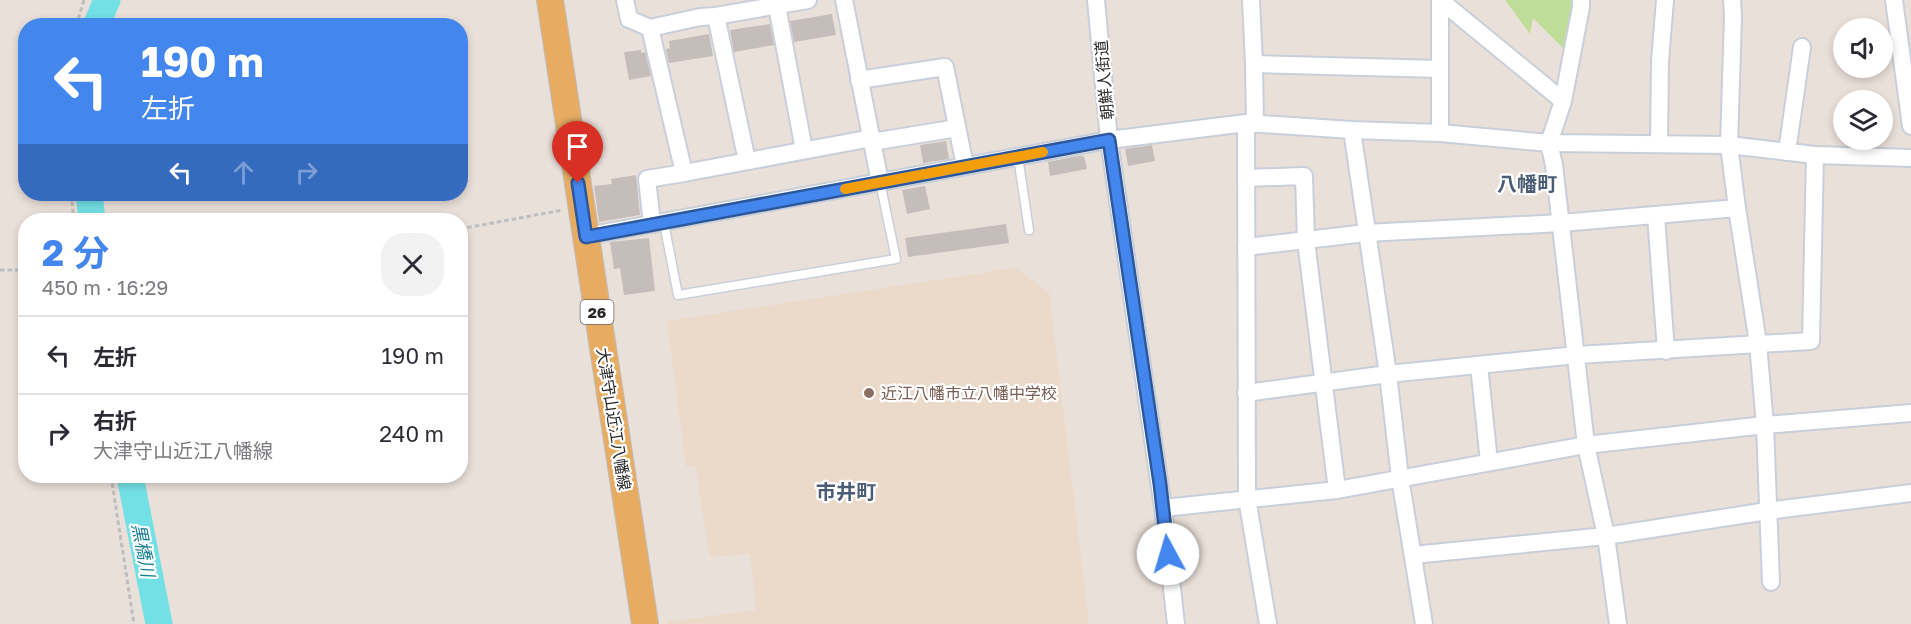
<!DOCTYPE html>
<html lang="ja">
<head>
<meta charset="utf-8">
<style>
  body { margin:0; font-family:"Golos Text","Noto Sans JP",sans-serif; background:#f2f2f3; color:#2b2b33; height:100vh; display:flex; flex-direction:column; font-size:22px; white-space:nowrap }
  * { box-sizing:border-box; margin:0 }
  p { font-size:20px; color:#7c7c81 }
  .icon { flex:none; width:33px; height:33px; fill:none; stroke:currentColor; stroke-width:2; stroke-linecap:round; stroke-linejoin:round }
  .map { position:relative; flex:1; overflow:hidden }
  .panel { position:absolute; left:18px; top:213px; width:450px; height:270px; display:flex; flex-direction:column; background:#fff; border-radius:24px; box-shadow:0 3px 9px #0003 }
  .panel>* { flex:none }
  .guide { position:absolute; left:18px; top:18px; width:450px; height:183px; border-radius:24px; box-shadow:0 3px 9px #0003; background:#4386ee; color:#fff; overflow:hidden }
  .buttons { position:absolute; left:1833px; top:18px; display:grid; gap:12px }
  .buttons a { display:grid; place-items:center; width:60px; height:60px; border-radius:50%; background:#fff; box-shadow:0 3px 9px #0003; font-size:30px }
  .pin { position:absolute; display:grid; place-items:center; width:51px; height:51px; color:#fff; margin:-62px -26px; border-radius:50% 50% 50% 0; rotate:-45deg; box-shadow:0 0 6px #0007 }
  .pin .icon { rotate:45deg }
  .me { position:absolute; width:66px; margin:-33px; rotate:354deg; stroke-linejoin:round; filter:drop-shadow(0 0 4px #0008) }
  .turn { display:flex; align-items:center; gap:21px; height:126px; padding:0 24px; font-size:27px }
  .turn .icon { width:78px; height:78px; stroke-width:2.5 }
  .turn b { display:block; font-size:42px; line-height:51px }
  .lanes { display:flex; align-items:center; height:57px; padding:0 24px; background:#0003; justify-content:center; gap:30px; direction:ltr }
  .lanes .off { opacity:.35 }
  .round { display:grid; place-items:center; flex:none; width:63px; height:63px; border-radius:24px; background:#f2f2f3 }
  .overview { display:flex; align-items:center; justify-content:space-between; height:102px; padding:0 24px }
  h1 { font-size:36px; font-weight:700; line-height:45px; color:#4386ee }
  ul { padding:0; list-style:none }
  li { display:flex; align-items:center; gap:18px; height:78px; padding:0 24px; border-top:2px solid #e1e1e2 }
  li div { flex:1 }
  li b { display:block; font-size:22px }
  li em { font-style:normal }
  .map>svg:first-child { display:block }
  .education { fill:#ebd9ca }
  .green { fill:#bfdd99 }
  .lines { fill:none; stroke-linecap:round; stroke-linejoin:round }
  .river { stroke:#73e0e6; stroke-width:27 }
  .building { fill:#c5bdba }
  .service-casing { stroke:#c9cfd9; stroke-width:11 }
  .minor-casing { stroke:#c9cfd9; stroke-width:20 }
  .primary-casing { stroke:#bebebe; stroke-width:28 }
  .path { stroke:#bebebe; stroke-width:3; stroke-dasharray:4.5 3; stroke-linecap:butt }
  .service { stroke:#fff; stroke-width:8 }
  .minor { stroke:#fff; stroke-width:16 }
  .primary { stroke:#e7ac62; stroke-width:26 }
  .route-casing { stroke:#2c579b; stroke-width:15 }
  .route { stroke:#4386ee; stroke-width:10 }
  .slow { stroke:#f59e0b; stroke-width:10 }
  .education-dot { fill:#8d6e63; stroke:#fff; stroke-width:2 }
  .labels { text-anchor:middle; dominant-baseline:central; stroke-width:4.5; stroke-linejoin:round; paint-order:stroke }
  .shield { fill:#fff; stroke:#686868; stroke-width:1.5 }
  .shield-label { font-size:15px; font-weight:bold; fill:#282828 }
  .street-label { font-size:16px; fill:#282828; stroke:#fff }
  .education-label { font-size:16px; fill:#785e54; stroke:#fff; text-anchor:start }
  .water-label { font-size:18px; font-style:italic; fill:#157e8f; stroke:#fff }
  .quarter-label { font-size:20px; font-weight:bold; fill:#4b5c75; stroke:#fff }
</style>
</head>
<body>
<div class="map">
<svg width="1911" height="624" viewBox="0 0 1911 624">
  <rect width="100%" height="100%" fill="#eae0da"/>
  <!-- education -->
  <path class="education" d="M1015,268l34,24 40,332h-422l-1,-2 90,-12 -6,-56 -40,3 -15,-92 -9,2 -19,-146z"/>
  <!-- green -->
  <path class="green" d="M1505,0h69l-10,49 -31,-31 -3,16z"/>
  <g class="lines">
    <!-- river -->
    <g class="river">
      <path d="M96,26l11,-26"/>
      <path d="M89,194l3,26"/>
      <path d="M130,476l29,148"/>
    </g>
  </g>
  <!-- building -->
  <g class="building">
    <path d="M832,14l4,21 -42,7 -4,-21z"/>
    <path d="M770,24l4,21 -40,7 -4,-22z"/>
    <path d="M709,34l4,22 -44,7 -3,-14 4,-1 -1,-7z"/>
    <path d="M641,50v3l4,-1 6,24 -22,4 -5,-28z"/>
    <path d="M946,141l3,18 -26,4 -3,-18z"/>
    <path d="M1152,145l3,16 -27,5 -3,-17z"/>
    <path d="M1079,156h5l3,13 -37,7 -2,-14z"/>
    <path d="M636,175l4,40 -41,7 -5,-36 18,-2 -1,-5z"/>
    <path d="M925,186l5,23 -23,5 -5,-24z"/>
    <path d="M1006,224l3,19 -101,14 -3,-19z"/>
    <path d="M649,238l6,53 -31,4 -4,-27 -6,1 -4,-27z"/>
  </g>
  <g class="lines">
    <!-- service casing -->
    <g class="service-casing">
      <g id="service">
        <path d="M1018,157l11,73"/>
        <path d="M664,223l14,72 218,-36 -16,-77"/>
      </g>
    </g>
    <!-- minor casing -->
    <g class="minor-casing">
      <g id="minor">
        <path d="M625,0l4,19 21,9 50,-11 16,-1 92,-16"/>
        <path d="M844,0l36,182"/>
        <path d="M1096,0l13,140 54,368 13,116"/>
        <path d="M1251,0l3,64 1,60"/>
        <path d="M1440,0l123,101"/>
        <path d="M1440,0v133"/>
        <path d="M1581,0v7l-18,94 -14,42 5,22 32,280 20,91 12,88"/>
        <path d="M1732,0l1,16 -4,129 8,63 21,135 7,82 6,157"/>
        <path d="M1894,0l17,126"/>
        <path d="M777,6l27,144"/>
        <path d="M716,16l31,145"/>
        <path d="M650,28l34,145 -37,6 5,45"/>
        <path d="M1254,64l186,5"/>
        <path d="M859,80l86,-13 20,99"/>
        <path d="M1246,123l1,375 21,126"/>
        <path d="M1352,130l36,244 12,104 24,146"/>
        <path d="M872,142l85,-14"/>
        <path d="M1659,144l1,-83 5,-61"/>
        <path d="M1787,152l15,-105"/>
        <path d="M684,173l188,-35"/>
        <path d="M1246,178l58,-2 2,65 31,249"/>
        <path d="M1656,215l10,136"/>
        <path d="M586,236l523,-96 137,-17 106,7 88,3 109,10 180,2 86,10 96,3"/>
        <path d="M1246,247l120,-14 195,-10 176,-15"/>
        <path d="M1479,365l10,97"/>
        <path d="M1246,393l142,-19 189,-19 234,-14 4,-186"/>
        <path d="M1163,508l174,-18 249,-45 179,-20 146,-12"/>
        <path d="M1413,555l193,-19 161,-25 144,-18"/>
      </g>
    </g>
    <!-- primary casing -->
    <g class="primary-casing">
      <path id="primary" d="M550,0l95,624"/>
    </g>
    <!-- path -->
    <g class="path">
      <path d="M76,26l8,-26"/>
      <path d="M71,194l3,26"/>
      <path d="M460,229l103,-19"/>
      <path d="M0,270h26"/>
      <path d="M111,476l23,148"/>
    </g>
    <!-- service -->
    <use href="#service" class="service"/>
    <!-- minor -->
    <use href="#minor" class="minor"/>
    <!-- primary -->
    <use href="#primary" class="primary"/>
  </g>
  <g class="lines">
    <!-- route casing -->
    <g class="route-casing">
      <path id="route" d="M578,183l8,54 523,-97 51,344 8,70"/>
    </g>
    <!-- route -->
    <use href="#route" class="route"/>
    <!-- slow -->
    <path class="slow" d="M845,189l198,-37"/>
  </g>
  <!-- markers -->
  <circle class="education-dot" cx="869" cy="393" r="6"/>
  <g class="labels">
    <!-- shield labels -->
    <rect class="shield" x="580.5" y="300" width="33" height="24" rx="4.5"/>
    <g class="shield-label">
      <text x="597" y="312">26</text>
    </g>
    <!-- street labels -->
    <g class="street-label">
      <text transform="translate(1104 80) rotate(-95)">朝鮮人街道</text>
      <text transform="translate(614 419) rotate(81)">大津守山近江八幡線</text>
    </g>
    <!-- education labels -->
    <g class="education-label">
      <text x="881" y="393">近江八幡市立八幡中学校</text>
    </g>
    <!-- water labels -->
    <g class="water-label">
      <text transform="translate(144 550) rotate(79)">黒橋川</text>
    </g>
    <!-- quarter labels -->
    <g class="quarter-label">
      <text x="1527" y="183">八幡町</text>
      <text x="846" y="491">市井町</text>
    </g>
  </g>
</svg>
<div class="buttons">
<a><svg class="icon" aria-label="sound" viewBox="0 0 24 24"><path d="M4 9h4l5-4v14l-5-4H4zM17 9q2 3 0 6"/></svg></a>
<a><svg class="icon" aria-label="layers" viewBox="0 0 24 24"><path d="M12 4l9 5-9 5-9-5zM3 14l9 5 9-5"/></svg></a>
</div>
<div class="pin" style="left:578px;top:183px;background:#d93025"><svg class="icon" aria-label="arrive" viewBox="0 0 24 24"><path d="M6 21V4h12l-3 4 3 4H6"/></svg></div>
<svg class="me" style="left:1168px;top:554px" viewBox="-20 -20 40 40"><circle r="19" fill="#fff"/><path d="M0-13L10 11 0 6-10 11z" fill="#4386ee"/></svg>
<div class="guide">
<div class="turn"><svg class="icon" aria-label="left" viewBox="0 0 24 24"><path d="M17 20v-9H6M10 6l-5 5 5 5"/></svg><div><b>190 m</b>左折</div></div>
<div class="lanes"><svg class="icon" aria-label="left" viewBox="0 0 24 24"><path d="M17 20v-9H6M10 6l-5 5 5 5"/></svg><svg class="icon off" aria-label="ahead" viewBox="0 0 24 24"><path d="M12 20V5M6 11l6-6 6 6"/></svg><svg class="icon off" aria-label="right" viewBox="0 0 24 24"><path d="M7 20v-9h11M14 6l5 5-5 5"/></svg></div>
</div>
<section class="panel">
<div class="overview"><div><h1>2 分</h1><p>450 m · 16:29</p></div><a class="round"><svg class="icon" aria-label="close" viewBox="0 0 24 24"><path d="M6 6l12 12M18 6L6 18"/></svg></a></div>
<ul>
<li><svg class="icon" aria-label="left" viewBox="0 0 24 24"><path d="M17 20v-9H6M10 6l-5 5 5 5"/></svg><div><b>左折</b></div><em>190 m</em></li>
<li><svg class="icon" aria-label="right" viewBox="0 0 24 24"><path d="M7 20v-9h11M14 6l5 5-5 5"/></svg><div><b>右折</b><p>大津守山近江八幡線</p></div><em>240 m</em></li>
</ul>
</section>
</div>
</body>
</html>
